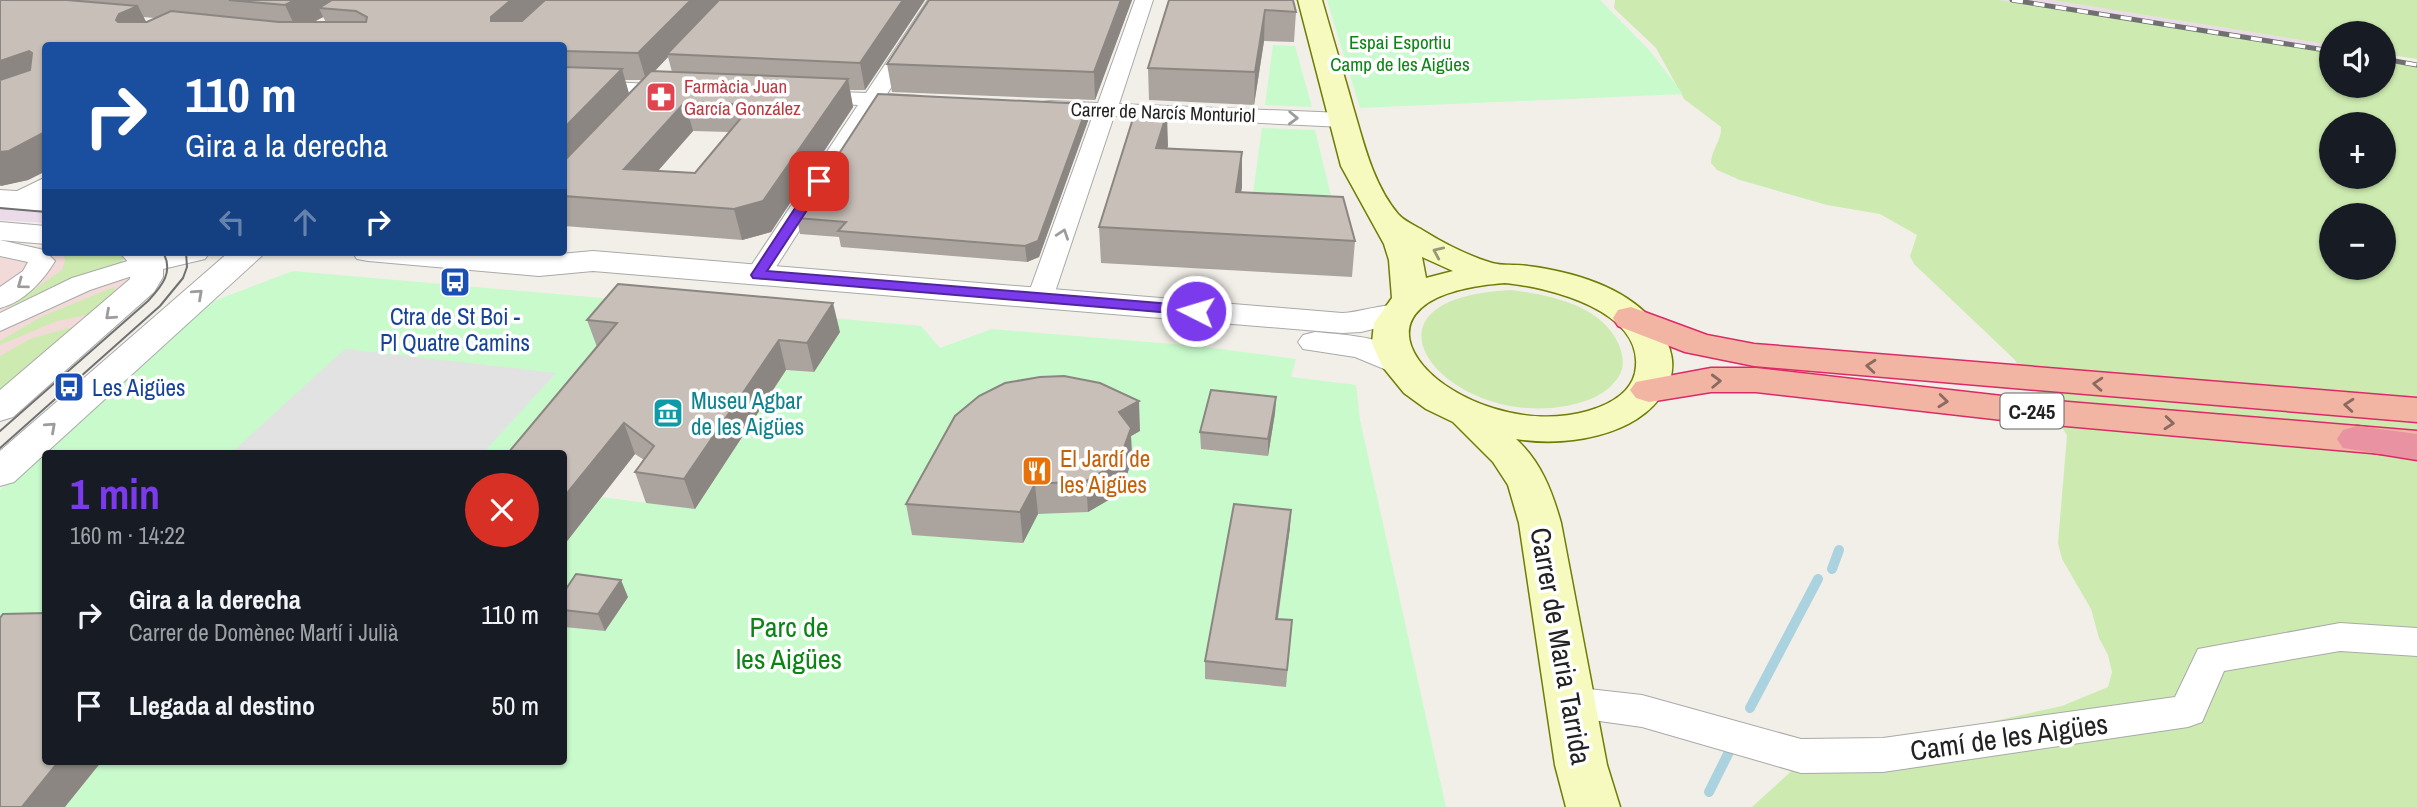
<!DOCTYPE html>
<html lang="es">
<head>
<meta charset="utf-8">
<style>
  body { margin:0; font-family:"Archivo Narrow",sans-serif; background:#242831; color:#f1f3f6; height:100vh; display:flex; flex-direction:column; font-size:26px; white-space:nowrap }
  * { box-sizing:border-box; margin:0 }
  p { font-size:23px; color:#9ea1a6 }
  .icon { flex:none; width:38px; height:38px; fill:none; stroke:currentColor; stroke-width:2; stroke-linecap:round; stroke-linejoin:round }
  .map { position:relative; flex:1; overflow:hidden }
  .panel { position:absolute; left:42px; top:450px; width:525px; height:315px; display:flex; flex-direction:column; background:#171b24; border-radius:7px; box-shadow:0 2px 5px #0004 }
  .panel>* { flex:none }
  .banner { position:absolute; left:42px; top:42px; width:525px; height:214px; border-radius:7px; box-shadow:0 2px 5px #0004; background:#1a4fa0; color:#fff; overflow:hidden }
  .tools { position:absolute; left:2319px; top:21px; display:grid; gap:14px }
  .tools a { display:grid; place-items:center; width:77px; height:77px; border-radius:50%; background:#171b24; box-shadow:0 2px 5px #0004; font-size:35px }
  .pin { position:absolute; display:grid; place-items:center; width:60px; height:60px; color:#fff; margin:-30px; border-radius:14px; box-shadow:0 4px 10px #0006 }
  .me { position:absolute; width:77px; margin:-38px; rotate:275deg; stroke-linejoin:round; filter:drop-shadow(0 0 5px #0008) }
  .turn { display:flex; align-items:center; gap:24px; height:147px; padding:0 28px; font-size:32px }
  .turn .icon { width:91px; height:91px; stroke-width:2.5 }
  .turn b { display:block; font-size:49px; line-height:60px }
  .lanes { display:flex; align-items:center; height:66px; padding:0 28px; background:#0003; justify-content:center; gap:35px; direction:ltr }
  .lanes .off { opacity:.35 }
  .round { display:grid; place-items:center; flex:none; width:74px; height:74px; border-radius:37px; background:#242831 }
  .overview { display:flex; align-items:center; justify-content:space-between; height:119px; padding:0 28px }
  h1 { font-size:42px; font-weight:700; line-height:52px; color:#7c3aed }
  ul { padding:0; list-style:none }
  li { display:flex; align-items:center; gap:21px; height:91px; padding:0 28px }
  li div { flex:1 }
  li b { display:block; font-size:26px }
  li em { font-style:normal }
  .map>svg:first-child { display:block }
  .commercial { fill:#f2dad9 }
  .industrial { fill:#ebdbe8 }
  .grass { fill:#cdebb0; fill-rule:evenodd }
  .park { fill:#c8facc; fill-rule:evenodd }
  .parking { fill:#e2e2e2 }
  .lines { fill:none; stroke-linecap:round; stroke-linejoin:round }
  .stream { stroke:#aad3df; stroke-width:10 }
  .minor-casing { stroke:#a9a9a9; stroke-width:2 }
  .tertiary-casing { stroke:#a9a9a9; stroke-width:2 }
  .secondary-casing { stroke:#707d05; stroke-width:3 }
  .trunk-casing { stroke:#dc2a67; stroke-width:3 }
  .motorway-casing { stroke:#dc2a67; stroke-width:3 }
  .minor { fill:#fff; fill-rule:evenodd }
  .tertiary { fill:#fff; fill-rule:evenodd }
  .secondary { fill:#f7fabf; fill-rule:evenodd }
  .trunk { fill:#f2b4a3; fill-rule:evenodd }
  .motorway { fill:#e892a2; fill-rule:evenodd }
  .tram { stroke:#707070; stroke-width:2 }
  .rail-casing { stroke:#707070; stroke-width:5 }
  .rail { stroke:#fff; stroke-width:3.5; stroke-dasharray:11; stroke-linecap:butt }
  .wall { fill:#aba49e; fill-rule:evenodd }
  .shaded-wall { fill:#8b8681 }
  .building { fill:#c7bfb8; stroke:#8b8681; stroke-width:2; fill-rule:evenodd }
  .oneway { stroke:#9c9c9c }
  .oneway2 { stroke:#979978 }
  .oneway3 { stroke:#8a6b62 }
  .route { fill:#7c3aed; stroke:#51269a; stroke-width:2 }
  .labels { text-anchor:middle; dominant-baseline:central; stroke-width:7; stroke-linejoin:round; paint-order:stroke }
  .far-park-label { font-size:19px; fill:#0c8416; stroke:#fff }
  .far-health-label { font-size:19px; fill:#be3a42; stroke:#fff; text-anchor:start }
  .far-street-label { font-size:19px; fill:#222; stroke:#fff }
  .shield { fill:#fff; stroke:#646464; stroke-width:2 }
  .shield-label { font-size:21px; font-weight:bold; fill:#222 }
  .transit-label { font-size:23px; fill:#164399; stroke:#fff }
  .culture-label { font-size:23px; fill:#0d838f; stroke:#fff; text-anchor:start }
  .food-label { font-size:23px; fill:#c56008; stroke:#fff; text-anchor:start }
  .near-park-label { font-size:28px; fill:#0c8416; stroke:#fff }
  .near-street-label { font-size:28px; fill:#222; stroke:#fff }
</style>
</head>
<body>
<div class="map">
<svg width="2417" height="807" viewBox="0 0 2417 807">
  <rect width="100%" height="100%" fill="#f2efe9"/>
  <!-- commercial -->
  <path class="commercial" d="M0,244l45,3 1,5h45l42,21v13l-133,121z"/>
  <!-- industrial -->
  <g class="industrial">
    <path d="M1999,0h52l280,45v8z"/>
    <path d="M0,206l45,4v13l-45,-3z"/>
  </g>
  <!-- grass -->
  <g class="grass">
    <path d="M1615,0h384l332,53v33h53v-24l33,5v740h-665l47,-43 263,-58 46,-19 4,-15 -4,-17 -9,-17 -8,-29 -29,-50 -4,-16 9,-108 -53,-76 -100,-95 -4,-8 7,-21 -37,-21 -53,-9 -87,-25 -23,-10 -6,-7c0,-13 11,-23 10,-36l-37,-28 -28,-51 -38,-36 -4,-4zM2331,124h53v53h-53zM2331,215h53v53h-53z"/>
    <path d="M2051,0h366v59l-33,-5v-21h-53v12z"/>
    <path d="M63,252h52l9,5 -3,8 -121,49 62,-44 3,-9z"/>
    <path d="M114,287l1,10 -19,16 -39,8 -57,24v-4l43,-25z"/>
    <path d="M1511,290c39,5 91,15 108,55 4,10 6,22 0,31 -12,19 -32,26 -53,30 -119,22 -227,-108 -55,-116z"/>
    <path d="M82,324l-82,70v-38l30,-17z"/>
  </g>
  <!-- park -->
  <g class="park">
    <path d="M1327,0h273l50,51 33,43 -323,14z"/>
    <path d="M1273,45l22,1 17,61 -47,-2z"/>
    <path d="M1262,128l53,2 20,82 -84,-4z"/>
    <path d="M293,271l628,55 19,22 52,-19 205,17 99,13 -5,18 65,8 4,35 86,387h-1381l37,-46h462v-216l37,-48 94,12 91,-139 28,2 25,-39 -293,120h-500l-1,186 -45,26v-175l203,-185zM1102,412l-14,100 -50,2zM1214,630l71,57 -79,-8z"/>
  </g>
  <!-- parking -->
  <path class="parking" d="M345,349l211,24 -73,80h-252z"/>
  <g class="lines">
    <!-- stream -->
    <g class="stream">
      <path d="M1832,569l7,-19"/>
      <path d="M1750,708l68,-129"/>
      <path d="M1709,792l20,-40"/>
    </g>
    <!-- minor casing -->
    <g class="minor-casing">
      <g id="minor">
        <path d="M928,0h18l-59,94 34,2 3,5 -3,5h-42l-112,175 -9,2 -9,-2 -4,-6 113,-170 -53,-4 -4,-4 4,-4 7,-2 54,2z"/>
        <path d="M1135,0h18l-34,104 224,9 8,2 3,5 -3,5 -8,2 -229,-11 -61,182 -4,6 -9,2 -9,-2 -4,-6 66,-183 -51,-3 -3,-5 3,-5 8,-1 48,2z"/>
        <path d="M564,80l111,5 7,2 3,4 -3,4 -7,2 -111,-5z"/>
        <path d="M46,177v17l-21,11 -8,2 -8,-2 -4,-5 4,-5z"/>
        <path d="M0,240l44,10 11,11c-12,20 -31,41 -55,47v-21l23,-16 5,-9 -28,-6z"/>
        <path d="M147,255l9,3 4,5 -4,5 -66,22 -90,41v-18l72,-35z"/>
        <path d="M2340,623l77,5v28l-77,-5 -116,20 -22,51 -14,5 -305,45 -82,1 -159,-46 -71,-10 -13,-4 -6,-11 6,-11 13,-4 71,8 159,44 82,-1 292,-41 23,-48z"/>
      </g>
    </g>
    <!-- tertiary casing -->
    <g class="tertiary-casing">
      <g id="tertiary">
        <path d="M0,190l46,3v18l-46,-3z"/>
        <path d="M0,222l46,4v18l-46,-4z"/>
        <path d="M593,251l749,62c22,-1 46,-12 68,-7l5,7 -5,7 -49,12 -19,1 -749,-62 -54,5 -171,-15 -11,-2 -5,-7h133l54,4z"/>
        <path d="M119,252h91l-5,7 -42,10v8l-9,15 -141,125 -13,4v-31l130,-111 1,-14z"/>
        <path d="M229,252h37l-252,230 -14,4v-35z"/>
        <path d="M1315,332c31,3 85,5 104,33l-5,8 -13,3 -46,-19 -52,-8 -5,-7 5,-7z"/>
      </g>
    </g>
    <!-- secondary casing -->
    <g class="secondary-casing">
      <path id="secondary" d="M1298,0h24c10,36 21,71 31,107 11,37 20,77 45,107 6,7 18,12 26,17 21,13 45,25 68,32 10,3 25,1 36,3 46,6 98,21 128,58 16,20 23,45 8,68 -28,45 -99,55 -148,47 25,23 36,52 45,84l46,242 13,42h-54l-11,-42 -36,-242 -11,-38 -15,-23 -40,-40 -27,-13 -22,-16 -22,-27 -10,-23 2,-20 18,-25 -3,-38 -5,-16 -43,-78zM1422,257l31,14 -27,7zM1505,283c43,4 143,28 130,90 -5,21 -27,32 -47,38 -127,36 -284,-113 -83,-128z"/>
    </g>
    <!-- trunk casing -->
    <g class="trunk-casing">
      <g id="trunk">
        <path d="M1631,307l76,28 47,9 663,54v24l-663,-56 -69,-14 -67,-26 -5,-8 5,-8z"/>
        <path d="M1711,368h45l264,30 397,33v26l-397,-35 -264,-30h-45l-62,10 -13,-4 -6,-8 6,-8z"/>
      </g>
    </g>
    <!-- motorway casing -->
    <g class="motorway-casing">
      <path id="motorway" d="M2357,426l60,8v26l-74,-12 -6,-9 6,-9z"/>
    </g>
    <!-- minor -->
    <use href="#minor" class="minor"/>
    <!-- tertiary -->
    <use href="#tertiary" class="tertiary"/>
    <!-- secondary -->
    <use href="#secondary" class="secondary"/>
    <!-- trunk -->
    <use href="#trunk" class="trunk"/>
    <!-- motorway -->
    <use href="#motorway" class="motorway"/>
    <!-- tram -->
    <g class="tram">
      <path d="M0,208l46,4"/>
      <path d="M0,431l148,-130c14,-15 26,-29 15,-49"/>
      <path d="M0,448l160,-142 23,-28 4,-11 -1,-15"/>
    </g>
    <!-- rail casing -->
    <g class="rail-casing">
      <g id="rail">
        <path d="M2012,0l319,51"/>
        <path d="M2384,59l33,6"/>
      </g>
    </g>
    <!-- rail -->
    <use href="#rail" class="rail"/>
  </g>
  <!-- wall -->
  <g class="wall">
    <path d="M0,0h925l-60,90h-15l3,17 -82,125 -29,8 -178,-14v-180h-518v125l-18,9 -28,6zM143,17l12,1 -9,4zM323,17l3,5h-12zM668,57l4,15 -17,-1zM625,80h17l-13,14zM693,131l36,1 -34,41 -37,-2z"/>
    <path d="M929,0h203l-37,100 -203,-8 -5,-28z"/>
    <path d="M1169,0l127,12 -2,30 -30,-1 -10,64 -105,-5 -1,-32z"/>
    <path d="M1088,104l1,14 -50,139 -12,5 -186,-15 -2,-10 -39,-3 -3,-16z"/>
    <path d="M1168,146l-1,2 75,39 -1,5 114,49 -3,36 -251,-14 -2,-36z"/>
    <path d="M587,320l253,12 -26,40 -28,-2 -91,139 -49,-6 -11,-31 9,-12 -9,-6 -71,91 33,-198z"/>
    <path d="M1276,397l-1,16 -7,43 -67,-7 -1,-17z"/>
    <path d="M1140,431l-9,5 1,23 -8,25 -12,14 -24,14 -50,2 -15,29 -111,-8 -6,-31z"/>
    <path d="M1290,527l-12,92 14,1 -6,67 -81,-8v-18z"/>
    <path d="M564,592l64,5 -23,34 -41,-4z"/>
  </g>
  <!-- shaded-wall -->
  <g class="shaded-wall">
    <path d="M295,0h59l-35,8 4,9 -26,14 -12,-26z"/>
    <path d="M511,0h37l-48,44 -9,-23v-4z"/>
    <path d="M691,0h32l-56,54 1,3 -22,23 -8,-27z"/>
    <path d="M903,0h22l-60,90 -5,-27z"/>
    <path d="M1121,0h11l-37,100 -1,-28z"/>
    <path d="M138,6l14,27 -18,7 -18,-20 3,-6z"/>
    <path d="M1265,10l-1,31 -10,64 1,-33z"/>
    <path d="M29,51l16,28 -45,17v-35z"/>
    <path d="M622,69l8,28 -66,71v-40z"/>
    <path d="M848,79l5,28 -82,125 -29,8 -8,-31z"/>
    <path d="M685,102l8,29 -60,68 -9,-30z"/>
    <path d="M1088,104l1,14 -50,139 -12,5 -2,-16z"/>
    <path d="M1167,113l1,33 -11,36 -1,-34z"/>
    <path d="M45,132l-1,29 2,2v8l-18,9 -27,6 -1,-2v-32z"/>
    <path d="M1242,152v35l-7,40 1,-35z"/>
    <path d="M833,303l7,29 -26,40 -7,-29z"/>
    <path d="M779,340l7,30 -91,139 -11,-30z"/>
    <path d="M1276,397l-1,16 -7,43v-17z"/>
    <path d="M1139,401l1,30 -9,5 1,23 -8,25 -12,14 -24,14 -2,-31 33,-69z"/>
    <path d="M624,423l11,31 -71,91v-48z"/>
    <path d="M1035,484l3,30 -15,29 -3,-31z"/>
    <path d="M1291,510l-1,17 -15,109 1,-17z"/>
    <path d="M621,580l7,17 -23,34 -7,-17z"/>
    <path d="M59,761h43l-37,46h-43z"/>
  </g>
  <!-- building -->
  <g class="building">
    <path d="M0,0h67l71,6 -19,8 -3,6 2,2h29l24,-11 108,11h87l1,-5 -11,-6 -37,-3 13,-8h179l-20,17v4h31l23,-21h146l-53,53 -74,-2v-5h-518v115h-2l1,-29 -36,19 -9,1v-72l30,-10 2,-17 -3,-2 -29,10z"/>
    <path d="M229,0h66l-10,5z"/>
    <path d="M719,0h184l-43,63 -193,-9z"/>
    <path d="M929,0h192l-27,72 -207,-8z"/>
    <path d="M1169,0h124l3,12 -31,-2 -10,62 -107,-4z"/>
    <path d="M564,67l58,2 -58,59z"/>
    <path d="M651,71l197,8 -85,122 -29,8 -170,-13v-35zM685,102l67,3 -57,68 -71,-4z"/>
    <path d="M878,94l210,10 -50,137 -13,5 -187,-15 8,-9 -49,-4z"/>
    <path d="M1135,112l32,1 -11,35 86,4 -6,40 107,5 12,44 -256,-14z"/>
    <path d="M618,284l215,19 -26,40 -28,-3 -95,139 -49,-7 19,-26 -30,-23 -60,74v-44h-56l109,-130 -30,-3z"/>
    <path d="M1064,376l36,7 39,18 -20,11 12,16 -9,25 -12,14 -24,14 -51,3 -15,28 -114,-8 49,-88 24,-20 26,-13 35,-6z"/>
    <path d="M1211,390l65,7 -8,42 -68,-7z"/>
    <path d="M1234,504l57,6 -15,109 16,1 -5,50 -82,-9z"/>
    <path d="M576,574l45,6 -23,34 -34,-4v-18z"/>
    <path d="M46,613v148h13l-37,46h-22v-189l3,-4z"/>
  </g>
  <!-- one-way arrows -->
  <defs><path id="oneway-chevron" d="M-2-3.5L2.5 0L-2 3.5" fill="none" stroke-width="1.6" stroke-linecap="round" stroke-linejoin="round" transform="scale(1.75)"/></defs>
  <g class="oneway">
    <use href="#oneway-chevron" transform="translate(1293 118) rotate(2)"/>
    <use href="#oneway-chevron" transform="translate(1063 234) rotate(-71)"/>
    <use href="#oneway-chevron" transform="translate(22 284) rotate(144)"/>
    <use href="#oneway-chevron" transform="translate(198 294) rotate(-42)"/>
    <use href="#oneway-chevron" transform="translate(110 315) rotate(138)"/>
    <use href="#oneway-chevron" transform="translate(51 427) rotate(-42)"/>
  </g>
  <use class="oneway2" href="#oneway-chevron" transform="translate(1438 252) rotate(-156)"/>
  <g class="oneway3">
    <use href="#oneway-chevron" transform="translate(1871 366) rotate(-175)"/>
    <use href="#oneway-chevron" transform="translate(1716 381) rotate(-2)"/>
    <use href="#oneway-chevron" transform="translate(2098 384) rotate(-176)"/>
    <use href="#oneway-chevron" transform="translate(1943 401) rotate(6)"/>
    <use href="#oneway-chevron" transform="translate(2349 405) rotate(-175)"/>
    <use href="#oneway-chevron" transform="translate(2169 423) rotate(5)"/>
  </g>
  <!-- route -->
  <path class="route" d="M819,177l7,4 -59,90 429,35 7,5 -7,4 -443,-37 -2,-3 64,-97z"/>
  <!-- icons -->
  <defs>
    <g id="pharmacy-square" transform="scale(1.575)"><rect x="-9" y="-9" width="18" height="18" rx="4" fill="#e0444e" stroke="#fff"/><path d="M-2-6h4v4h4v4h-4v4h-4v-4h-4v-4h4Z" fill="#fff"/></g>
    <g id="bus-square" transform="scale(1.575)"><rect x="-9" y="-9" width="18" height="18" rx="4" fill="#1a4fb4" stroke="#fff"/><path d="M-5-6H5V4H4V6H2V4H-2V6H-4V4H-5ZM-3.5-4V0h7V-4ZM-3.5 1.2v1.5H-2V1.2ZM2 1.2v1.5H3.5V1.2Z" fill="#fff"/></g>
    <g id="museum-square" transform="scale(1.575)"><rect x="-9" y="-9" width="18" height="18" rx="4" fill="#0f9aa8" stroke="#fff"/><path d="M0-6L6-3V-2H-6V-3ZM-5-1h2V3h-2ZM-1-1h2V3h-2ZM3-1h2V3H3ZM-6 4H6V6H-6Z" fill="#fff"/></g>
    <g id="restaurant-square" transform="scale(1.575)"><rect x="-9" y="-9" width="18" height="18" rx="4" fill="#e8710a" stroke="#fff"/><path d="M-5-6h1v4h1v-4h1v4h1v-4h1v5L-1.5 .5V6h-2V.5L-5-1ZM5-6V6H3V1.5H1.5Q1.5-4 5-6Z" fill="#fff"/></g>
  </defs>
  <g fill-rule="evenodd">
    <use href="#pharmacy-square" x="661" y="97"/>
    <use href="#bus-square" x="455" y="282"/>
    <use href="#bus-square" x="69" y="387"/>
    <use href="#museum-square" x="668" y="413"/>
    <use href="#restaurant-square" x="1037" y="471"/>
  </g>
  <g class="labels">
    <!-- far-park labels -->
    <g class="far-park-label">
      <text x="1400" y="42">Espai Esportiu<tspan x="1400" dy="22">Camp de les Aigües</tspan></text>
    </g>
    <!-- far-health labels -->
    <g class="far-health-label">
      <text x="684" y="86">Farmàcia Juan<tspan x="684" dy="22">García González</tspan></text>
    </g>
    <!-- far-street labels -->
    <g class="far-street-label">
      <text transform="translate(1163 112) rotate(2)">Carrer de Narcís Monturiol</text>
    </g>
    <!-- shield labels -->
    <rect class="shield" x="2000.5" y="393.5" width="63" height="35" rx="5"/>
    <g class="shield-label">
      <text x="2032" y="411">C-245</text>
    </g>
    <!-- transit labels -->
    <g class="transit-label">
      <text x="455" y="316">Ctra de St Boi -<tspan x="455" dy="26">Pl Quatre Camins</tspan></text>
      <text x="92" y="387" text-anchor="start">Les Aigües</text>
    </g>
    <!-- culture labels -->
    <g class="culture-label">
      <text x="691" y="400">Museu Agbar<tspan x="691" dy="26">de les Aigües</tspan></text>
    </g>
    <!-- food labels -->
    <g class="food-label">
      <text x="1060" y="458">El Jardí de<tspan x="1060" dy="26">les Aigües</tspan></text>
    </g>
    <!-- near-park labels -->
    <g class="near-park-label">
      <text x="789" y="627">Parc de<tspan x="789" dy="32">les Aigües</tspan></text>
    </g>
    <!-- near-street labels -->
    <g class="near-street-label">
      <text transform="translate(1561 646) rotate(80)">Carrer de Maria Tarrida</text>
      <text transform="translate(2009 737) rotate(-8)">Camí de les Aigües</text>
    </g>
  </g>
</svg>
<div class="tools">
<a><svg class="icon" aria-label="sound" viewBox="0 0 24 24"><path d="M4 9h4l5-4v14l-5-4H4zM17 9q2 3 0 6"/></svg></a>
<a>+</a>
<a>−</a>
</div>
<div class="pin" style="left:819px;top:181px;background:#d93025"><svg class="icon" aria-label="arrive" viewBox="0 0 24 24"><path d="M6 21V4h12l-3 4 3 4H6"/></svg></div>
<svg class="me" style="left:1196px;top:311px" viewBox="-20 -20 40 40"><circle r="17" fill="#7c3aed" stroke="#fff" stroke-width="3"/><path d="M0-11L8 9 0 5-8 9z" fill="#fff"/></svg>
<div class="banner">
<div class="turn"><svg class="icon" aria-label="right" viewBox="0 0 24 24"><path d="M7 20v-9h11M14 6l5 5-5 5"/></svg><div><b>110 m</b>Gira a la derecha</div></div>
<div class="lanes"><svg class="icon off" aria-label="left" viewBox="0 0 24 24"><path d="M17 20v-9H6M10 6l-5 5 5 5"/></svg><svg class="icon off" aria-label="ahead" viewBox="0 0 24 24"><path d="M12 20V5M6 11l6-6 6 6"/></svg><svg class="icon" aria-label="right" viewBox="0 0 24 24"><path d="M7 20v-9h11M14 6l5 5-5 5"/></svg></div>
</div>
<section class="panel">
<div class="overview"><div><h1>1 min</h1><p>160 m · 14:22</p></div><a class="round" style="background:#d93025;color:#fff"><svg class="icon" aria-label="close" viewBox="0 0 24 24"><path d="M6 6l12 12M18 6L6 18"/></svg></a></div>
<ul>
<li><svg class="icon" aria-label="right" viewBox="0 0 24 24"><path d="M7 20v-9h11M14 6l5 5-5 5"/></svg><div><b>Gira a la derecha</b><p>Carrer de Domènec Martí i Julià</p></div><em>110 m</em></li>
<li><svg class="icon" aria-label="arrive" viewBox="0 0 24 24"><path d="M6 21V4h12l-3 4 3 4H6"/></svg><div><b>Llegada al destino</b></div><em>50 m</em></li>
</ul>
</section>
</div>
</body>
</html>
